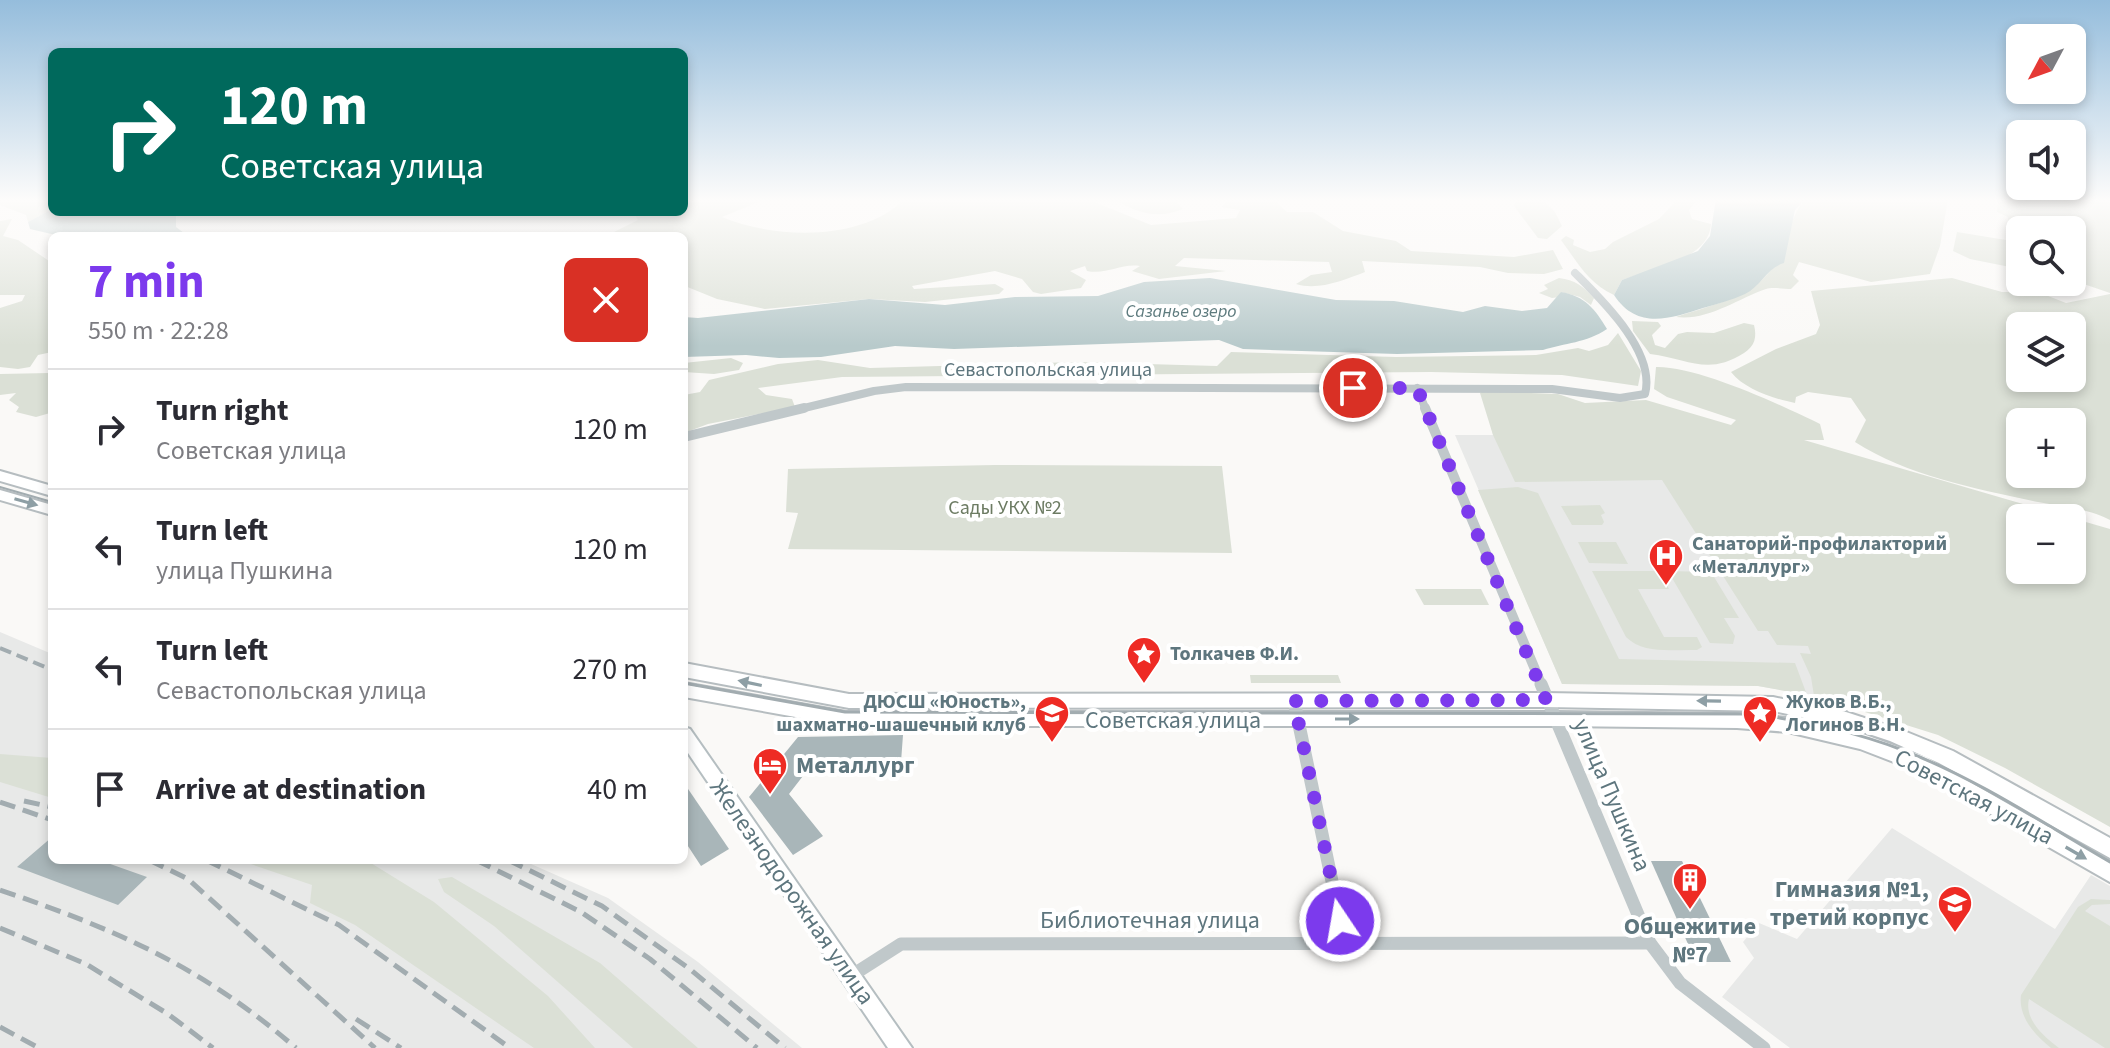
<!DOCTYPE html>
<html lang="en">
<head>
<meta charset="utf-8">
<style>
  body { margin:0; font-family:"Source Sans 3",sans-serif; background:#f7f7f7; color:#2b2b33; height:100vh; display:flex; flex-direction:column; font-size:30px; white-space:nowrap }
  * { box-sizing:border-box; margin:0 }
  p { font-size:26px; color:#7c7c81 }
  .icon { flex:none; width:44px; height:44px; fill:none; stroke:currentColor; stroke-width:2; stroke-linecap:round; stroke-linejoin:round }
  .map { position:relative; flex:1; overflow:hidden }
  .details { position:absolute; left:48px; top:232px; width:640px; height:632px; display:flex; flex-direction:column; background:#fff; border-radius:12px; box-shadow:0 4px 12px #0003 }
  .details>* { flex:none }
  .hud { position:absolute; left:48px; top:48px; width:640px; height:168px; border-radius:12px; box-shadow:0 4px 12px #0003; background:#00695c; color:#fff; overflow:hidden }
  .needle { width:52px; rotate:229deg }
  .fabs { position:absolute; left:2006px; top:24px; display:grid; gap:16px }
  .fabs a { display:grid; place-items:center; width:80px; height:80px; border-radius:12px; background:#fff; box-shadow:0 4px 12px #0003; font-size:40px }
  .pin { position:absolute; display:grid; place-items:center; width:68px; height:68px; color:#fff; margin:-34px; border:4px solid #fff; border-radius:50%; box-shadow:0 2px 8px #0007 }
  .me { position:absolute; width:88px; margin:-44px; rotate:348deg; stroke-linejoin:round; filter:drop-shadow(0 0 6px #0008) }
  .turn { display:flex; align-items:center; gap:28px; height:168px; padding:0 40px; font-size:36px }
  .turn .icon { width:104px; height:104px; stroke-width:2.5 }
  .turn b { display:block; font-size:56px; line-height:68px }
  .round { display:grid; place-items:center; flex:none; width:84px; height:84px; border-radius:12px; background:#f7f7f7 }
  .summary { display:flex; align-items:center; justify-content:space-between; height:136px; padding:0 40px }
  h1 { font-size:48px; font-weight:700; line-height:60px; color:#7c3aed }
  ul { padding:0; list-style:none }
  li { display:flex; align-items:center; gap:24px; height:120px; padding:0 40px; border-top:2px solid #e1e1e2 }
  li div { flex:1 }
  li b { display:block; font-size:30px }
  li em { font-style:normal }
  .map>svg:first-child { display:block }
  .built { fill:#e8e9e8 }
  .green { fill:#dbe0d6; fill-rule:evenodd }
  .water { fill:#b8cacb }
  .building { fill:#a9b6b9 }
  .lines { fill:none; stroke-linecap:round; stroke-linejoin:round }
  .secondary-casing { stroke:#b5bec1; stroke-width:4 }
  .primary-casing { stroke:#b6bdc0; stroke-width:4 }
  .minor-far2 { stroke:#c0c8ca; stroke-width:8 }
  .minor-far1 { stroke:#c0c8ca; stroke-width:10 }
  .minor { stroke:#c0c8ca; stroke-width:13 }
  .secondary { fill:#fff; fill-rule:evenodd }
  .primary { fill:#fff; fill-rule:evenodd }
  .tram-far1 { stroke:#a2acb0; stroke-width:2 }
  .tram { stroke:#a2acb0; stroke-width:3 }
  .rail-far1 { stroke:#a2acb0; stroke-width:4; stroke-dasharray:12 6; stroke-linecap:butt }
  .rail { stroke:#a2acb0; stroke-width:5; stroke-dasharray:16 8; stroke-linecap:butt }
  .oneway { fill:#8e9fa5 }
  .route { stroke:#7c3aed; stroke-width:14; stroke-dasharray:0 25.2 }
  .labels { text-anchor:middle; dominant-baseline:central; stroke-width:8; stroke-linejoin:round; paint-order:stroke }
  .far-water-label { font-size:18px; font-style:italic; fill:#5e7b7e; stroke:#fff }
  .street-label { font-size:20px; fill:#5e767e; stroke:#fff }
  .park-label { font-size:20px; fill:#6c7b62; stroke:#fff }
  .poi-label { font-size:20px; font-weight:bold; fill:#5e767e; stroke:#fff; text-anchor:start }
  .near-street-label { font-size:24px; fill:#5e767e; stroke:#fff }
  .near-poi-label { font-size:24px; font-weight:bold; fill:#5e767e; stroke:#fff; text-anchor:start }
</style>
</head>
<body>
<div class="map">
<svg width="2110" height="1048" viewBox="0 0 2110 1048">
  <rect width="100%" height="100%" fill="#faf9f7"/>
  <!-- built -->
  <g class="built">
    <path d="M1484,398l121,6 273,310 -68,-19 -52,-9 -196,-2 -107,-249h38z"/>
    <path d="M0,632l52,22v206h470l86,38 90,64 104,86h-802z"/>
    <path d="M1892,828l163,101 36,-54 19,11v162h-320l-68,-51 32,-39 -11,-16 16,-19 38,16z"/>
  </g>
  <!-- green -->
  <g class="green">
    <path d="M0,199h52v10l-24,13 -2,-7 -26,-10z"/>
    <path d="M684,199h82l-44,18c53,22 139,25 183,-18h182l64,26 85,-7 4,-8 -19,-3 8,-8h44l14,13h26l30,19 53,10 15,10 103,6 39,-7 10,19 -19,5 -36,-1 -28,-6 -118,-6 3,11c-21,8 -47,19 -69,12l15,-9 21,-3 -3,-10 -145,-4 -9,8 51,5 -67,8 -27,-8 8,-5c-19,-3 -33,9 -53,5l-2,-5 -15,5 16,9 -5,8 -40,6 -8,-2 -11,-13 -27,-8 -83,15 2,3 81,-5 9,5 -5,5 -74,8 -56,-3 -104,10 -48,-10 -32,-13 -1,-50h-78l32,-16 -5,-8h51z"/>
    <path d="M1173,199l10,10c-25,10 -44,5 -67,-9z"/>
    <path d="M1516,199h26l13,13 7,14 -15,13 -9,-1 -24,-32z"/>
    <path d="M1678,199h20l-9,11 3,9 19,5c-2,36 -60,45 -89,56l-8,15c-26,-12 -36,-32 -53,-55l5,-4 8,4 -1,5 17,7 15,-3 8,-7 46,-23z"/>
    <path d="M1805,199h143l-8,47 -10,28 -59,8 -72,-20 -6,13 6,6 -8,8c-7,0 -19,-2 -25,0 -29,10 -58,32 -90,28 38,-13 86,-21 104,-62 8,-19 12,-41 25,-56z"/>
    <path d="M1998,199h112v94l-38,-13v-50h-52v39l-50,-10 -17,-8 4,-19 55,9 -4,-24 -11,-5z"/>
    <path d="M12,219l-9,17 15,4 34,23v89l-14,3 -8,12 -12,2 -18,-2v-59l22,-7 3,-6h-25v-74z"/>
    <path d="M1559,278c16,2 24,8 35,20l-3,7 -11,-8 -19,-5 -1,5 -8,1 -13,-5 9,-4 -4,-4z"/>
    <path d="M1952,278l50,14h36l28,11 44,-9v226c-23,-12 -47,-13 -72,-18 -61,-13 -130,-26 -183,-60l11,-22 -15,-22 -43,-6 -12,5 -1,6c-21,-4 -51,-14 -64,-31l45,-23 40,-15 4,-9 -9,-34zM2020,326h52v52h-52zM2020,422h52v52h-52z"/>
    <path d="M1632,321l26,1 3,4 -9,9 3,10 10,3 13,-14 9,-2 27,1 30,-10 10,2c3,12 1,21 -10,28 -36,23 -55,6 -94,1l-17,-23z"/>
    <path d="M1618,333l23,38 -3,15 -76,-11 -131,-3 -589,5 -84,11 8,7 26,4 3,8 -87,17 -24,9v-38l16,-3 9,-12 69,-16 40,-4 52,8 206,-6 141,4 14,-14 165,5 140,-2 42,-7 11,3 19,-6z"/>
    <path d="M731,358l12,5 -4,7 -25,4 -30,-2v-9z"/>
    <path d="M1656,367c42,-1 125,38 164,57l4,16h-20l267,78h-51v52h52v-52l38,11v298l-105,-59 -67,-33 -124,-39 -3,-19 -11,-24 11,1 -3,-8 -31,-1 -9,-14h-10l-96,-151 -147,2 -22,-47 -13,-42 3,-2 75,3 27,9 61,-3 85,25 5,-5 -69,-23 -13,-8z"/>
    <path d="M49,373l3,3 -2,37 -14,4 -20,-5 3,-5 -10,-7 7,-7 -16,2v-21z"/>
    <path d="M995,465l227,1 10,87 -444,-4 10,-36 -12,-1 2,-43z"/>
    <path d="M1518,487l20,6 81,166 176,4 12,32 -49,-9 -196,-2 -84,-194z"/>
    <path d="M1600,505l5,8 -4,2 3,7 -2,3h-30l-11,-19z"/>
    <path d="M1578,542h38l12,22 -39,-1z"/>
    <path d="M1592,571h68l9,18h-31l26,48h33l5,10 -5,3c-23,-1 -53,5 -71,-13z"/>
    <path d="M1668,571l43,1 28,46h-15l11,18 -2,8 -23,-1z"/>
    <path d="M1415,589h66l8,16h-65z"/>
    <path d="M1250,675h88l3,8h-90z"/>
    <path d="M0,754l52,4v40l-52,-16z"/>
    <path d="M239,860h127l68,42 114,94 47,52h-61l-179,-123 -45,-22 2,-18z"/>
    <path d="M452,877l148,86 98,85h-65l-139,-122 -50,-34 -6,-13z"/>
    <path d="M2091,899l19,1v4l-18,1 -7,6 25,15v122h-5l-76,-49c-5,20 14,37 30,49h-8c-16,-13 -33,-31 -30,-53l57,-88z"/>
  </g>
  <!-- water -->
  <g class="water">
    <path d="M1716,199h89l-10,11 -11,53c-17,5 -23,23 -39,31 -13,6 -28,10 -42,14 -34,11 -66,22 -89,-13l8,-15 76,-29 12,-15z"/>
    <path d="M52,209v3h124v15l12,9h-128l-30,-7 -2,-7z"/>
    <path d="M1210,278l126,22 58,1 69,11 22,-6 37,5 25,-3 14,-16c24,4 34,17 46,37 -21,14 -42,14 -64,21l-146,4 -154,-5 -24,-9 -265,9 -59,-3 -74,11 -42,1 -33,-3 -62,2v-40l14,1 171,-19 76,6 70,-8 83,-1 46,-14z"/>
  </g>
  <!-- building -->
  <g class="building">
    <path d="M903,735l-2,27 -88,1 -24,31 34,42 -30,19 -44,-58 49,-60z"/>
    <path d="M684,783l45,66 -28,17 -17,-26z"/>
    <path d="M52,837v23h47l48,17 -29,28 -101,-38z"/>
    <path d="M1651,861h31l49,101h-35z"/>
  </g>
  <g class="lines">
    <!-- secondary casing -->
    <g class="secondary-casing">
      <path id="secondary" d="M684,727l6,2 222,319h-24l-204,-301z"/>
    </g>
    <!-- primary casing -->
    <g class="primary-casing">
      <g id="primary">
        <path d="M0,471l52,15v10l-52,-15z"/>
        <path d="M0,490l52,15v10l-52,-15z"/>
        <path d="M684,663l165,31 697,-1 227,4 73,15 58,19 49,20 157,87v20l-171,-95 -49,-22 -45,-15 -72,-15 -227,-4 -697,1 -165,-31z"/>
        <path d="M684,683l162,29h709l182,2 51,4 75,16 63,23 184,105v20l-198,-113 -52,-20 -72,-17 -51,-4 -182,-2h-709l-162,-29z"/>
      </g>
    </g>
    <!-- minor-far2 -->
    <g class="minor-far2">
      <path d="M1417,388l9,22"/>
      <path d="M796,410l78,-19 32,-4 646,2 68,9 25,-4c11,-42 -42,-93 -70,-121"/>
    </g>
    <!-- minor-far1 -->
    <g class="minor-far1">
      <path d="M1425,408l117,278"/>
      <path d="M684,437l120,-29"/>
    </g>
    <!-- minor -->
    <g class="minor">
      <path d="M1541,684l109,259 30,40 84,65"/>
      <path d="M1294,701l51,242"/>
      <path d="M851,976l50,-32 749,-1"/>
    </g>
    <!-- secondary -->
    <use href="#secondary" class="secondary"/>
    <!-- primary -->
    <use href="#primary" class="primary"/>
    <!-- tram-far1 -->
    <g class="tram-far1">
      <path d="M0,487l52,15"/>
      <path d="M684,683l16,3"/>
    </g>
    <!-- tram -->
    <path class="tram" d="M689,684l156,28 911,2c50,8 101,18 149,37 72,28 138,72 205,111"/>
    <!-- rail-far1 -->
    <path class="rail-far1" d="M0,648l52,22"/>
    <!-- rail -->
    <g class="rail">
      <path d="M24,801l28,6"/>
      <path d="M0,802l52,18"/>
      <path d="M149,860l39,19 187,169"/>
      <path d="M206,860l133,65 171,123"/>
      <path d="M476,860l105,52 69,47 107,89"/>
      <path d="M508,860l94,46 89,64 94,78"/>
      <path d="M0,890c117,40 201,76 296,158"/>
      <path d="M0,928l86,36 82,50 45,34"/>
      <path d="M356,1019l45,29"/>
      <path d="M0,1027l39,21"/>
    </g>
  </g>
  <!-- one-way arrows -->
  <defs><path id="oneway-solid" d="M-6-.8H1V-3.2L6.5 0L1 3.2V.8H-6Z" transform="scale(2)"/></defs>
  <g class="oneway">
    <use href="#oneway-solid" transform="translate(26 502) rotate(16)"/>
    <use href="#oneway-solid" transform="translate(750 683) rotate(-168)"/>
    <use href="#oneway-solid" transform="translate(1709 701) rotate(-179)"/>
    <use href="#oneway-solid" transform="translate(1347 719)"/>
    <use href="#oneway-solid" transform="translate(2076 853) rotate(30)"/>
  </g>
  <!-- sky -->
  <linearGradient id="sky" x2="0" y2="1"><stop stop-color="#95bddc"/><stop offset="0.58" stop-color="#fdfcfb"/><stop offset="1" stop-color="#fdfcfb" stop-opacity="0"/></linearGradient>
  <rect width="2110" height="346" fill="url(#sky)"/>
  <g class="lines">
    <!-- route -->
    <path class="route" d="M1340,921l-46,-220 252,-1 -129,-312h-64"/>
  </g>
  <!-- icons -->
  <defs>
    <g id="hospital-pin" transform="scale(1.8)"><path d="M0 17L-7.5 6A9.5 9.5 0 1 1 7.5 6Z" fill="#ee2b24" stroke="#fff"/><path d="M-5-5h3v3.5h4V-5h3V5h-3V1.5h-4V5h-3Z" fill="#fff"/></g>
    <g id="sight-pin" transform="scale(1.8)"><path d="M0 17L-7.5 6A9.5 9.5 0 1 1 7.5 6Z" fill="#ee2b24" stroke="#fff"/><path d="M0-6L1.8-2.2L6-1.7L2.9 1.2L3.7 5.4L0 3.3L-3.7 5.4L-2.9 1.2L-6-1.7L-1.8-2.2Z" fill="#fff"/></g>
    <g id="school-pin" transform="scale(1.8)"><path d="M0 17L-7.5 6A9.5 9.5 0 1 1 7.5 6Z" fill="#ee2b24" stroke="#fff"/><path d="M0-5L7-2L0 1L-7-2ZM-4 1L0 2.5L4 1V4Q0 6-4 4Z" fill="#fff"/></g>
    <g id="hotel-pin" transform="scale(1.8)"><path d="M0 17L-7.5 6A9.5 9.5 0 1 1 7.5 6Z" fill="#ee2b24" stroke="#fff"/><path d="M-6-4.5h1.5V1H6V5H4.5V3h-9V5H-6ZM-4 0a1.8 1.8 0 1 1 3.6 0ZM.5 0V-2.5h3Q6-2.5 6 0Z" fill="#fff"/></g>
    <g id="building-pin" transform="scale(1.8)"><path d="M0 17L-7.5 6A9.5 9.5 0 1 1 7.5 6Z" fill="#ee2b24" stroke="#fff"/><path d="M-4-6H4V6H1V3H-1V6H-4ZM-2.5-4.3h1.7v1.8h-1.7ZM.8-4.3h1.7v1.8H.8ZM-2.5-1h1.7V.8h-1.7ZM.8-1h1.7V.8H.8Z" fill="#fff"/></g>
  </defs>
  <g fill-rule="evenodd">
    <use href="#hospital-pin" x="1666" y="556"/>
    <use href="#sight-pin" x="1144" y="654"/>
    <use href="#school-pin" x="1052" y="713"/>
    <use href="#sight-pin" x="1760" y="713"/>
    <use href="#hotel-pin" x="770" y="765"/>
    <use href="#building-pin" x="1690" y="880"/>
    <use href="#school-pin" x="1955" y="903"/>
  </g>
  <g class="labels">
    <!-- far-water labels -->
    <g class="far-water-label">
      <text x="1181" y="311">Сазанье озеро</text>
    </g>
    <!-- street labels -->
    <g class="street-label">
      <text x="1048" y="370">Севастопольская улица</text>
    </g>
    <!-- park labels -->
    <g class="park-label">
      <text x="1005" y="508">Сады УКХ №2</text>
    </g>
    <!-- poi labels -->
    <g class="poi-label">
      <text x="1692" y="544">Санаторий-профилакторий<tspan x="1692" dy="23">«Металлург»</tspan></text>
      <text x="1170" y="654">Толкачев Ф.И.</text>
      <text x="1026" y="702" text-anchor="end">ДЮСШ «Юность»,<tspan x="1026" dy="23">шахматно-шашечный клуб</tspan></text>
      <text x="1786" y="702">Жуков В.Б.,<tspan x="1786" dy="23">Логинов В.Н.</tspan></text>
    </g>
    <!-- near-street labels -->
    <g class="near-street-label">
      <text x="1173" y="720">Советская улица</text>
      <text transform="translate(1612 795) rotate(67)">улица Пушкина</text>
      <text transform="translate(1974 797) rotate(28)">Советская улица</text>
      <text transform="translate(792 892) rotate(55)">Железнодорожная улица</text>
      <text x="1150" y="920">Библиотечная улица</text>
    </g>
    <!-- near-poi labels -->
    <g class="near-poi-label">
      <text x="796" y="765">Металлург</text>
      <text x="1929" y="889" text-anchor="end">Гимназия №1,<tspan x="1929" dy="28">третий корпус</tspan></text>
      <text x="1690" y="926" text-anchor="middle">Общежитие<tspan x="1690" dy="28">№7</tspan></text>
    </g>
  </g>
</svg>
<div class="fabs">
<a><svg class="needle" viewBox="-14 -14 28 28"><path d="M0-13l5 13h-10z" fill="#e53935"/><path d="M0 13l5-13h-10z" fill="#7c7c81"/></svg></a>
<a><svg class="icon" aria-label="sound" viewBox="0 0 24 24"><path d="M4 9h4l5-4v14l-5-4H4zM17 9q2 3 0 6"/></svg></a>
<a><svg class="icon" aria-label="search" viewBox="0 0 24 24"><circle cx="10" cy="10" r="6"/><path d="M15 15l6 6"/></svg></a>
<a><svg class="icon" aria-label="layers" viewBox="0 0 24 24"><path d="M12 4l9 5-9 5-9-5zM3 14l9 5 9-5"/></svg></a>
<a>+</a>
<a>−</a>
</div>
<div class="pin" style="left:1353px;top:388px;background:#d93025"><svg class="icon" aria-label="arrive" viewBox="0 0 24 24"><path d="M6 21V4h12l-3 4 3 4H6"/></svg></div>
<svg class="me" style="left:1340px;top:921px" viewBox="-20 -20 40 40"><circle r="17" fill="#7c3aed" stroke="#fff" stroke-width="3"/><path d="M0-11L8 9 0 5-8 9z" fill="#fff"/></svg>
<div class="hud">
<div class="turn"><svg class="icon" aria-label="right" viewBox="0 0 24 24"><path d="M7 20v-9h11M14 6l5 5-5 5"/></svg><div><b>120 m</b>Советская улица</div></div>
</div>
<section class="details">
<div class="summary"><div><h1>7 min</h1><p>550 m · 22:28</p></div><a class="round" style="background:#d93025;color:#fff"><svg class="icon" aria-label="close" viewBox="0 0 24 24"><path d="M6 6l12 12M18 6L6 18"/></svg></a></div>
<ul>
<li><svg class="icon" aria-label="right" viewBox="0 0 24 24"><path d="M7 20v-9h11M14 6l5 5-5 5"/></svg><div><b>Turn right</b><p>Советская улица</p></div><em>120 m</em></li>
<li><svg class="icon" aria-label="left" viewBox="0 0 24 24"><path d="M17 20v-9H6M10 6l-5 5 5 5"/></svg><div><b>Turn left</b><p>улица Пушкина</p></div><em>120 m</em></li>
<li><svg class="icon" aria-label="left" viewBox="0 0 24 24"><path d="M17 20v-9H6M10 6l-5 5 5 5"/></svg><div><b>Turn left</b><p>Севастопольская улица</p></div><em>270 m</em></li>
<li><svg class="icon" aria-label="arrive" viewBox="0 0 24 24"><path d="M6 21V4h12l-3 4 3 4H6"/></svg><div><b>Arrive at destination</b></div><em>40 m</em></li>
</ul>
</section>
</div>
</body>
</html>
